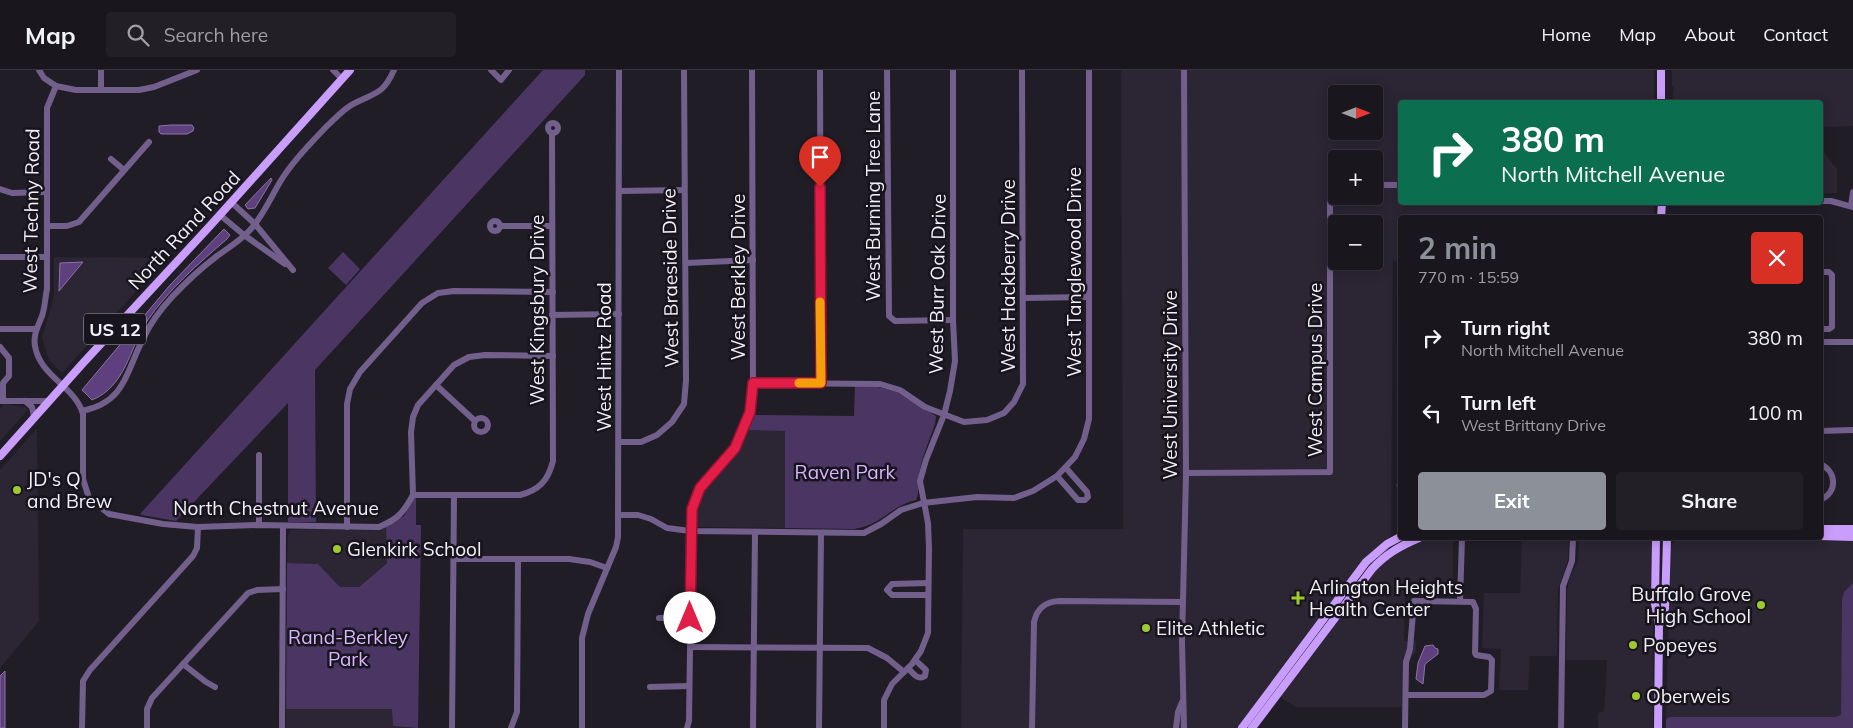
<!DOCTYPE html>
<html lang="en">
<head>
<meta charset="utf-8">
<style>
  body { margin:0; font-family:Mulish,sans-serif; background:#221f26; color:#f1f3f6; height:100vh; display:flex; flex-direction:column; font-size:19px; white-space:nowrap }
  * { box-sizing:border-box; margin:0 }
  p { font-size:16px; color:#9f9fa4 }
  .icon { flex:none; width:28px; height:28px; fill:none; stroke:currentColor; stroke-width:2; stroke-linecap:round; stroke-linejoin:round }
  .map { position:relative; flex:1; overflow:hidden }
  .sheet { position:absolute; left:1398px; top:145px; width:425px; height:325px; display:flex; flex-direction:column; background:#19161d; border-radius:5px; box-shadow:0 2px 12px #0003,0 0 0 1px #37353b }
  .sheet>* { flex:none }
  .banner { position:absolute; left:1398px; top:30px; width:425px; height:105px; border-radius:5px; box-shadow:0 2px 12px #0003,0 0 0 1px #37353b; background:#0b6e4f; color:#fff; overflow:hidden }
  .needle { width:32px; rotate:90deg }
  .buttons { position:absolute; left:1328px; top:15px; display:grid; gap:10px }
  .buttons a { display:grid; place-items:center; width:55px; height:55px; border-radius:5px; background:#19161d; box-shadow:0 2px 12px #0003,0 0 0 1px #37353b; font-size:25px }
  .pin { position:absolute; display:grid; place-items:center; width:42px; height:42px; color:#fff; margin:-51px -21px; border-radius:50% 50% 50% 0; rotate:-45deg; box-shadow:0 0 5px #0007 }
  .pin .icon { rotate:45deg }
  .me { position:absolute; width:55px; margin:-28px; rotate:0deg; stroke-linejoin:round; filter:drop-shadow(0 0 4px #0008) }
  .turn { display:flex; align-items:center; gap:18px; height:105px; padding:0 20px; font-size:22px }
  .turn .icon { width:65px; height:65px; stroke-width:2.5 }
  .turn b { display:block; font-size:35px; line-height:42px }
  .round { display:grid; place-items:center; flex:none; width:52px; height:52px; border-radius:5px; background:#221f26 }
  .headline { display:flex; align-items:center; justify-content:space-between; height:85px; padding:0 20px }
  h1 { font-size:30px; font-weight:700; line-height:38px; color:#8c9099 }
  .primary-button { display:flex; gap:10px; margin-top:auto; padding:10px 20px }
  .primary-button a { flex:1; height:58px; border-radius:5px; background:#8c9099; color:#fff; font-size:20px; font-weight:700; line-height:58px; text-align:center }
  .primary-button a+a { background:#221f26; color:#f1f3f6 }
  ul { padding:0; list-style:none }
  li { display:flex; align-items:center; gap:15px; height:75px; padding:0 20px }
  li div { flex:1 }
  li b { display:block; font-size:19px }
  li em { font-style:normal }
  header { display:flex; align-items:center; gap:30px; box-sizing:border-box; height:70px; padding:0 25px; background:#19161d; border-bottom:1px solid #37353b }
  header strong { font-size:24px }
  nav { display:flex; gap:28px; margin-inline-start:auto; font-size:18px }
  .search { width:350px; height:45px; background:#221f26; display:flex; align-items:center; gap:12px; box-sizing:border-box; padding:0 18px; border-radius:5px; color:#9f9fa4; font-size:19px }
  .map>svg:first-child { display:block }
  .built { fill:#2b2534; fill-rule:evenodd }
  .green { fill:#4b3563 }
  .water { fill:#5e407f; stroke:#8a74a3 }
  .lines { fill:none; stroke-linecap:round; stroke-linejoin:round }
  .minor { stroke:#735f8c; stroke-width:6 }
  .major { stroke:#c99dfc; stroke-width:8 }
  .route-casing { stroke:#92132f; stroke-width:12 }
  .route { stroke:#e11d48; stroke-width:9 }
  .slow { stroke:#f59e0b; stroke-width:9 }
  .poi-dot { fill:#9eca2f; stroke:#18141d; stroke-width:2 }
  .labels { text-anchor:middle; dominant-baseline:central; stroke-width:5; stroke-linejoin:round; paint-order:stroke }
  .shield { fill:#18141d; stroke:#b1adb5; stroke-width:1 }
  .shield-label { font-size:18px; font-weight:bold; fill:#f2eff6 }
  .street-label { font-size:19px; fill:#f2eff6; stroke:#18141d }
  .park-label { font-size:19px; fill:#d7b5ff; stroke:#18141d }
  .poi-label { font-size:19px; fill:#f2eff6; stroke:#18141d; text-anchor:start }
</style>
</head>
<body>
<header>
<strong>Map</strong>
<div class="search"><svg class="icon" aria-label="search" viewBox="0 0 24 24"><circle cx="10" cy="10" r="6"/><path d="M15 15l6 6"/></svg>Search here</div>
<nav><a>Home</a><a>Map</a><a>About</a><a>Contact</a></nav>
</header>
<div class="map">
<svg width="1853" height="658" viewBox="0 0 1853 658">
  <rect width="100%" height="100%" fill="#211d27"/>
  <!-- built -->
  <g class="built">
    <path d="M1121,0h533v32h-254v100l254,1v14l-254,1v43l-7,1 -2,276 -99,121 -54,69h-277l2,-199h160zM1336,24h38v37h-38zM1336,89h38v37h-38zM1336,154h38v37h-38z"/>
    <path d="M1672,0h181v56l-29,1v26l13,16v24h-17v-91h-148l2,-15 -2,-1z"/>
    <path d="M54,187l112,1 -104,115 -13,-13 -7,-22 12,-41z"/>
    <path d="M4,334l22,3 2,3 -28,31v-32z"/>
    <path d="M37,358l2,193 -39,47v-198z"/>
    <path d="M748,360l37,1v97l-88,-1 -2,-1 -1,-10 4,-16 8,-14 30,-34z"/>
    <path d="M386,457l1,35 -28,25h-19l-22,-23 -31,-1 1,-27 2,-6z"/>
    <path d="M1429,468h24v53l-48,1 -1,49h12v11l-7,8 -1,47h-112l-18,-11 72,-95 35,-42 28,-15z"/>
    <path d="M1522,468h42l5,5 -1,16 -10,30 -1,67h-27l-2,34h-27l-2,-1 2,-40 -19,-1 2,-55h36z"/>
    <path d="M1579,468h72l2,97v93h-55v-15l6,-2 3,-51h-41l1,-70 3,-13 8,-16z"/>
    <path d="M1704,469h149v189h-187l4,-181 5,-6z"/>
    <path d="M286,639h107v17h14v2h-121z"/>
  </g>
  <!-- green -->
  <g class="green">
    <path d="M543,0h42v5l-270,295 1,152h-28v-119l-112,118 -34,-6 -2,-1z"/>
    <path d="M343,182l17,17 -14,16 -18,-17z"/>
    <path d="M855,316l23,1 18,4 40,25 -1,8c-5,15 -12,30 -15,45 -3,10 0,23 -4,31 -26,6 -34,25 -62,29l-69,-1v-97l-37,-1 5,-15 101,1z"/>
    <path d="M416,427v28h5l-3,203 -25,-2 -1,-17h-106l1,-146 31,1 22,23h19l28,-24 -1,-36 18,-11 8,-16z"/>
    <path d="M1853,513v145h-187v-9l4,-2h166l5,-2 1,-115 2,-8z"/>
  </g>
  <!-- water -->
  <g class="water">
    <path d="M171,55h21l2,3 -1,3 -6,3h-26l-2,-2v-6z"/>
    <path d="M271,108l1,2 -17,28 -7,1 -3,-4z"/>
    <path d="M224,159l6,6 -3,4c-29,25 -58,50 -80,82 -18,28 -21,65 -55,79l-10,-10 88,-105z"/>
    <path d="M83,192l-24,29 1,-28z"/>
    <path d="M1400,408v46l-2,-3v-32l-1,-4z"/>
    <path d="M1433,575l2,3 3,1v5l-13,10 -2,20 -7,-5 2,-16 7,-17z"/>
    <path d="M5,601v57h-5v-52z"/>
  </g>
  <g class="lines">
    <!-- minor -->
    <g class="minor">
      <path d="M39,0l5,8 12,8 20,4h63l15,-3 43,-17"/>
      <path d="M101,0v19"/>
      <path d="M333,0l9,9"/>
      <path d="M491,0l10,10 8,-10"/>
      <path d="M820,0l1,313"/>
      <path d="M887,0l2,246 6,5 58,-1"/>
      <path d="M1184,0l2,405 -4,167 2,86"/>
      <path d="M56,16l-9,22v181c-2,9 -2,19 -5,27 -4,10 -9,19 -7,30 5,31 40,40 48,68v65l6,19 20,16 54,10 35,3 61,-2 120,2c19,-8 24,-14 34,-32h107c19,-5 28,-14 33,-34l-1,-328"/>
      <circle cx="553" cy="58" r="5"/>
      <path d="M111,89l13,11"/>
      <path d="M1374,115h26"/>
      <path d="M0,119l12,4 34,-1"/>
      <path d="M619,121l65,-1"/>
      <path d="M1820,131h11l22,6"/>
      <path d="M231,132l24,22 38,46"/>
      <path d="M1851,136l2,-14"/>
      <path d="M220,145l24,20 41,29"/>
      <circle cx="495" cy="156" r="5"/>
      <path d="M47,156h20l12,-4 70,-80"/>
      <path d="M500,156h52"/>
      <path d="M0,187h47"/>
      <path d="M686,193l67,-3"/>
      <path d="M1820,202h9l3,3v52l-3,2h-9"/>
      <path d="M1400,206v180"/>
      <path d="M1023,228l65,-1"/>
      <path d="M552,245l67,-1"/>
      <path d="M0,259h36"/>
      <path d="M1820,272h33"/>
      <path d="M0,277l9,11v18l-6,7v18"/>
      <path d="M753,313l127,1 20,6 25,17 39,15 23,-2 17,-7 10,-11 9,-18 -1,-314"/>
      <path d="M436,315l39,36"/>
      <path d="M0,331h49"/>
      <path d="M25,331l7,6 2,9"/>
      <path d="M82,341c45,-9 44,-41 62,-74 7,-15 17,-28 28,-40 14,-15 29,-29 45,-41 11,-8 23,-15 33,-26 13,-14 20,-31 30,-48 12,-20 30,-38 46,-55 9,-8 18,-19 29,-24 22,-11 28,-9 39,-33"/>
      <circle cx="481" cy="355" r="7"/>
      <path d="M1820,361l33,-1"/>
      <path d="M619,372h22l16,-7 15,-13 12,-18 2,-24 -2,-310"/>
      <path d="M1820,394c17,7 18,29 0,36"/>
      <path d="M1186,403l144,-1v-288h6"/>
      <path d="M1057,406l21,24h7l3,-3 -1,-5 -21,-24"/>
      <path d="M413,425l-2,-63 2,-15 5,-12 36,-40 15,-8 16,-2 68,1"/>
      <path d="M619,445h19l13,4 16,9 23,3 174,2 17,-9 20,-14 22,-7 54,-6 37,1 19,-7 24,-15 18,-19 9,-18 5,-20v-349"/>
      <path d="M259,455v-70"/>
      <path d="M347,457v-123l3,-15 10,-17 62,-69 16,-10 16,-2 99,1"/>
      <path d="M454,489h115l21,3 17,6"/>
      <path d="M928,525h-36l-5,-5 5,-6 36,-1"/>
      <path d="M1460,531l2,-63"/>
      <path d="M659,548h31"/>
      <path d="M690,577l178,1 19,10 17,14"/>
      <path d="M183,594l23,18 9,5"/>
      <path d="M908,598c5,5 10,13 17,8l1,-6 -11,-10"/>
      <path d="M650,617l39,-1"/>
      <path d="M82,658l1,-47 7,-11 103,-114 4,-8 1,-21"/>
      <path d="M147,658v-19l5,-11 96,-105 9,-3 26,-1"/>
      <path d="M282,658l1,-201"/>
      <path d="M452,658l2,-233"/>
      <path d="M511,658l6,-16 1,-152"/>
      <path d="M582,658v-90l6,-24 28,-67 2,-10 1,-467"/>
      <path d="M687,658l2,-7 3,-212 8,-21 35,-40 15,-36 3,-29 -1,-313"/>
      <path d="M753,658l2,-195"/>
      <path d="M819,658l2,-195"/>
      <path d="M884,658v-28l8,-16 20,-20 9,-13 7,-18 1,-85 -1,-25 -8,-42 6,-21 18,-45 6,-24 5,-30 -2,-41v-250"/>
      <path d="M1032,658l2,-106c3,-14 11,-20 25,-21l124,1"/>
      <path d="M1176,658l2,-16 4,-10"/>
      <path d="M1405,658l1,-66 4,-13 4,-48 59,1 3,7 -1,44 1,2 13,2 3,3 -1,31 -7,4h-78"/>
      <path d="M1561,658l2,-142 9,-25 1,-23"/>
    </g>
    <!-- major -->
    <g class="major">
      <path d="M1661,0v32"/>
      <path d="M1661,148l1,-16"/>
      <path d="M0,386l84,-94 125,-135 141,-157"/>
      <path d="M1820,459h33"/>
      <path d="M1820,466l33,1"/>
      <path d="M1656,468l-1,66 4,21 -1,103"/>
      <path d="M1660,554l5,-15 2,-71"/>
      <path d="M1242,658l124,-166 21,-18 13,-7"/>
      <path d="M1252,658l120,-159c14,-15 28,-23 47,-31"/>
    </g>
  </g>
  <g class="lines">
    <!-- route casing -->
    <g class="route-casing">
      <path id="route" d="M690,548l2,-109 8,-21 35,-40 15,-36 3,-29h68l-1,-196"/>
    </g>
    <!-- route -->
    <use href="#route" class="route"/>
    <!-- slow -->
    <path class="slow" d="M799,313h22l-1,-81"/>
  </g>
  <!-- markers -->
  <g class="poi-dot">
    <circle cx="17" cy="420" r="5"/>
    <circle cx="337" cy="479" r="5"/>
    <path d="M1295.5 520.5h5v5h5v5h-5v5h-5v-5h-5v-5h5z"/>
    <circle cx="1761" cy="535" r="5"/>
    <circle cx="1146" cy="558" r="5"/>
    <circle cx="1633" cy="575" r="5"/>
    <circle cx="1636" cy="626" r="5"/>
  </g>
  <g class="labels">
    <!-- shield labels -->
    <rect class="shield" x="84" y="243.5" width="62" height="31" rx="4"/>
    <g class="shield-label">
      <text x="115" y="259">US 12</text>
    </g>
    <!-- street labels -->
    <g class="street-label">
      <text transform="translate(873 126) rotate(-90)">West Burning Tree Lane</text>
      <text transform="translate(31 141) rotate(-89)">West Techny Road</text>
      <text transform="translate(184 160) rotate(-47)">North Rand Road</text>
      <text transform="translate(1074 202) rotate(-90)">West Tanglewood Drive</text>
      <text transform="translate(1008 206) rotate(-90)">West Hackberry Drive</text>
      <text transform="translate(738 207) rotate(-90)">West Berkley Drive</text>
      <text transform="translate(670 208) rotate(-91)">West Braeside Drive</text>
      <text transform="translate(937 214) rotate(-89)">West Burr Oak Drive</text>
      <text transform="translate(537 240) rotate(-90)">West Kingsbury Drive</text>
      <text transform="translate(604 287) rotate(-90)">West Hintz Road</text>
      <text transform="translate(1315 300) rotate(-90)">West Campus Drive</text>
      <text transform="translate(1170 315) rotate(-90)">West University Drive</text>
      <text x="276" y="438">North Chestnut Avenue</text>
    </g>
    <!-- park labels -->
    <g class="park-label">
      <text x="845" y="402">Raven Park</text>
      <text x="348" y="567">Rand-Berkley<tspan x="348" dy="22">Park</tspan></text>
    </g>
    <!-- poi labels -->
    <g class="poi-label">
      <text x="27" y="409">JD's Q<tspan x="27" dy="22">and Brew</tspan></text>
      <text x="347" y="479">Glenkirk School</text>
      <text x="1309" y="517">Arlington Heights<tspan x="1309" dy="22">Health Center</tspan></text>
      <text x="1751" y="524" text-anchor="end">Buffalo Grove<tspan x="1751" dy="22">High School</tspan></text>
      <text x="1156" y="558">Elite Athletic</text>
      <text x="1643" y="575">Popeyes</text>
      <text x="1646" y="626">Oberweis</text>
    </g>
  </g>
</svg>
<div class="buttons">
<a><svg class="needle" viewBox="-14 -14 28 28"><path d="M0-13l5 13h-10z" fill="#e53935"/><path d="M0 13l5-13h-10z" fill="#9f9fa4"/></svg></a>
<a>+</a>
<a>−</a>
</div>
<div class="pin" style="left:820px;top:117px;background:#d93025"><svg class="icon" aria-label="arrive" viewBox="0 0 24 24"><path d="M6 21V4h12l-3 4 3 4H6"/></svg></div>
<svg class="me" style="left:690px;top:548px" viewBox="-20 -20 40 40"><circle r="19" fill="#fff"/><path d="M0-13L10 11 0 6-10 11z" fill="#e11d48"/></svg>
<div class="banner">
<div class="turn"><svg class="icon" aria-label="right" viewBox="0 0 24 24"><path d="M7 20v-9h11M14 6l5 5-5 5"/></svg><div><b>380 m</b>North Mitchell Avenue</div></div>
</div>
<section class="sheet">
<div class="headline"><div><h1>2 min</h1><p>770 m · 15:59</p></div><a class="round" style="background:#d93025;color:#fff"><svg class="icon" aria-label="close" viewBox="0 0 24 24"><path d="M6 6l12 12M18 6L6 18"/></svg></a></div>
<ul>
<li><svg class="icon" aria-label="right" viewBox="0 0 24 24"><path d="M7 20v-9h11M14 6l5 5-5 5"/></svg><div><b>Turn right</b><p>North Mitchell Avenue</p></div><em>380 m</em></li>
<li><svg class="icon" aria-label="left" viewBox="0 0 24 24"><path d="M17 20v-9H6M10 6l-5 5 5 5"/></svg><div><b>Turn left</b><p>West Brittany Drive</p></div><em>100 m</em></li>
</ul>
<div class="primary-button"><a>Exit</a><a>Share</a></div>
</section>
</div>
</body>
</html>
